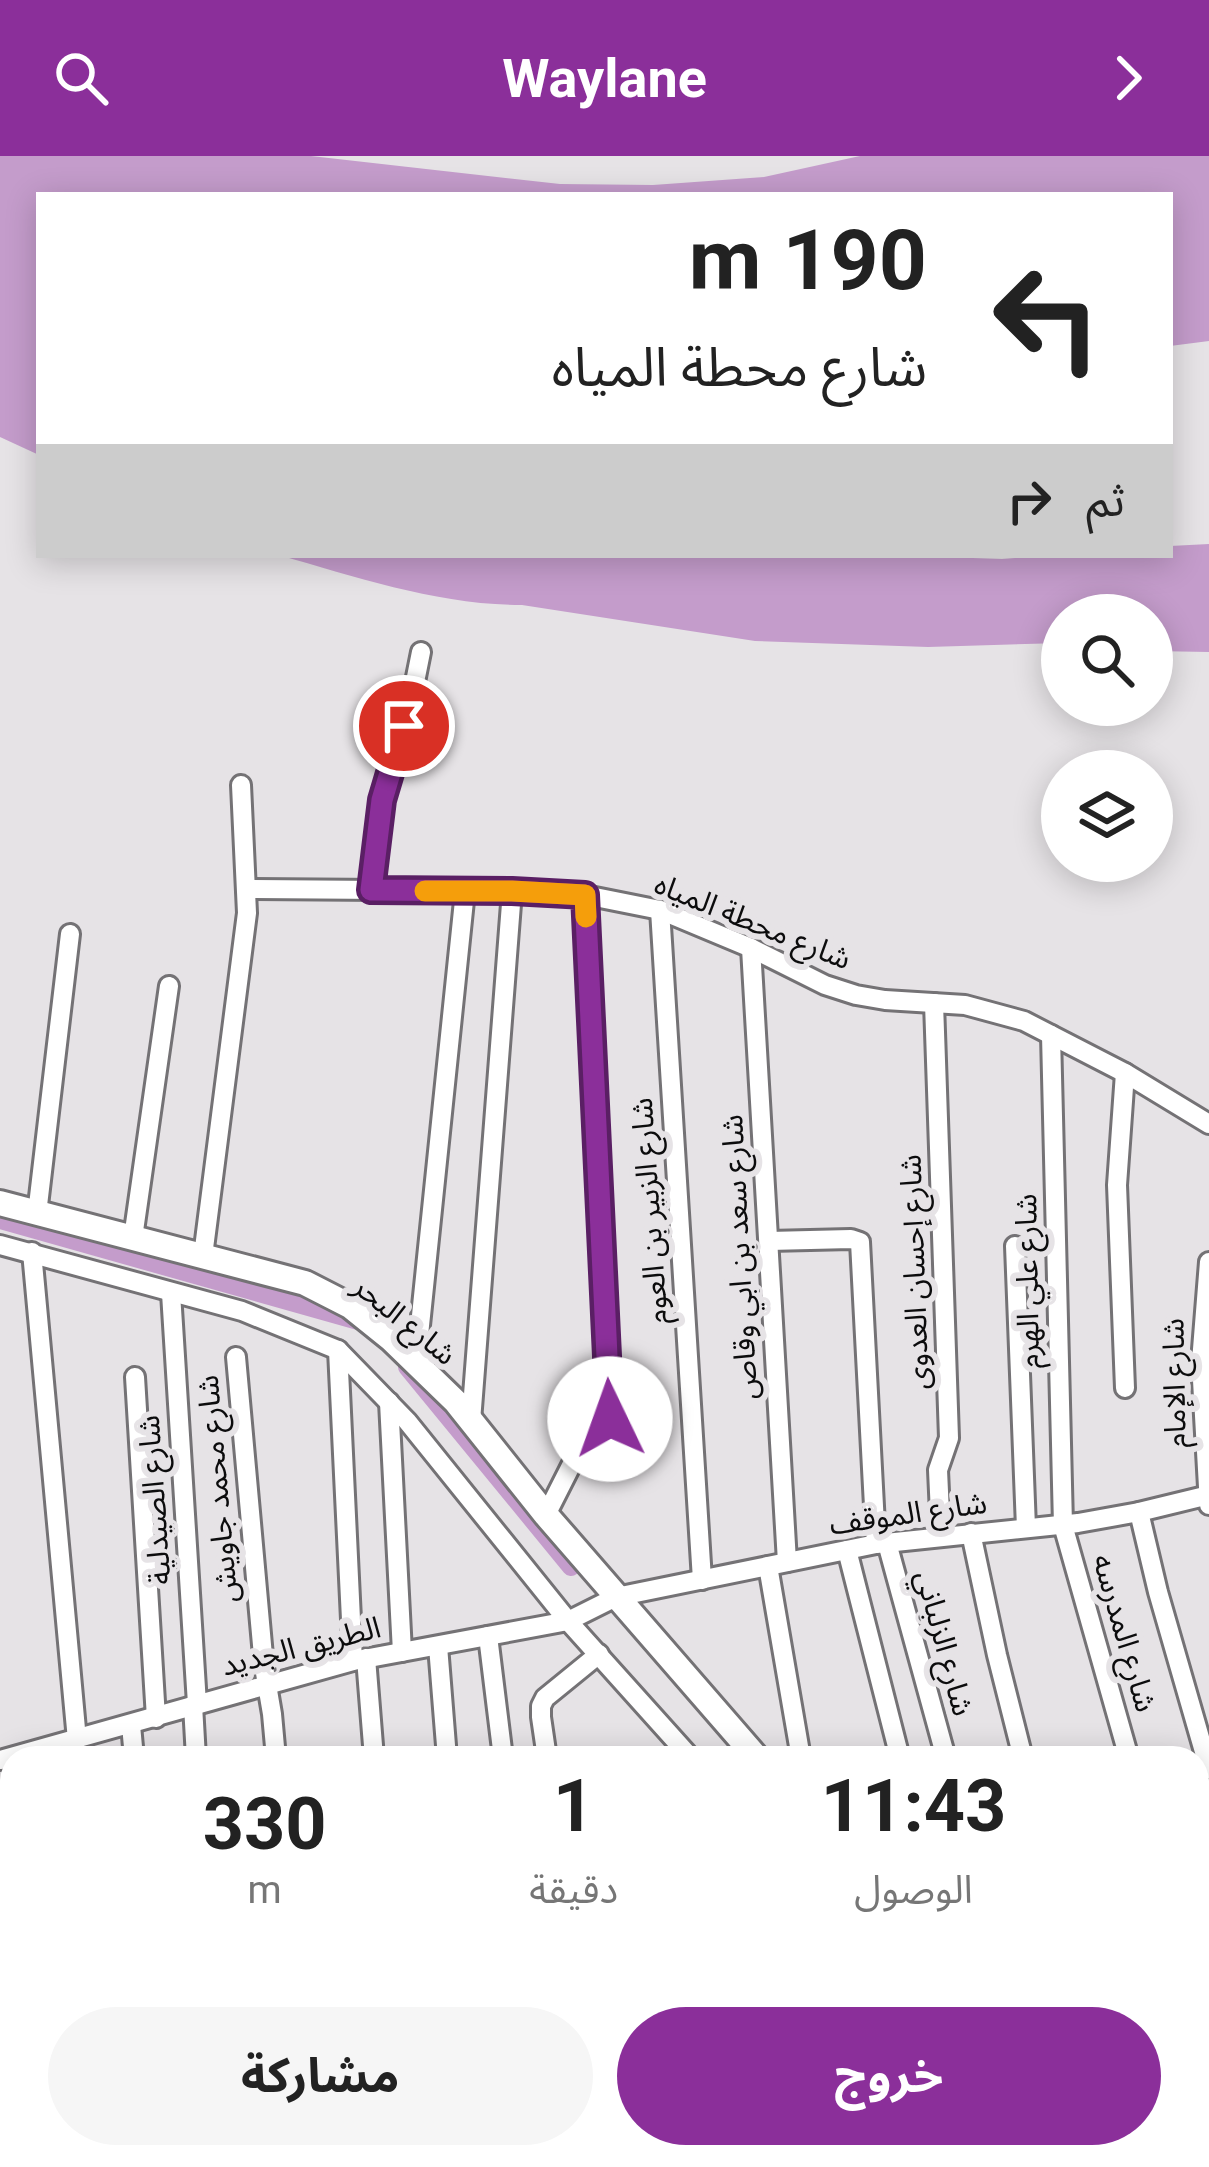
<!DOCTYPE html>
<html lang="ar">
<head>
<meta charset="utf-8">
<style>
  body { margin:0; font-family:Roboto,"Noto Sans Arabic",sans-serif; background:#f6f6f6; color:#222; direction:rtl; height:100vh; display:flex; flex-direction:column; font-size:45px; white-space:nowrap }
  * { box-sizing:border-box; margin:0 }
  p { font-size:39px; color:#767676 }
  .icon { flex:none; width:66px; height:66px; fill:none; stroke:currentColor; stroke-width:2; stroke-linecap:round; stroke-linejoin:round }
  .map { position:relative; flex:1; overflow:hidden; direction:ltr }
  .side { position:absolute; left:0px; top:1590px; width:1209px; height:423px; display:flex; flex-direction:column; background:#fff; border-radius:36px 36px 0 0; box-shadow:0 6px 30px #0003; direction:rtl }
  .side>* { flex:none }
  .top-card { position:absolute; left:36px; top:36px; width:1137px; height:366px; border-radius:0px; box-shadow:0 6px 30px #0003; direction:rtl; background:#fff; color:#222; overflow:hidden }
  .tools { position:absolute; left:1041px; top:438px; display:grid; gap:24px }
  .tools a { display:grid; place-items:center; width:132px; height:132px; border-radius:50%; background:#fff; box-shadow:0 6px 30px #0003; font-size:60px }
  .pin { position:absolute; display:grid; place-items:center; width:102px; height:102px; color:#fff; margin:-51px; border:6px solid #fff; border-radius:50%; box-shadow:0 3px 12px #0007 }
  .me { position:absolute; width:132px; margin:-66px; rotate:357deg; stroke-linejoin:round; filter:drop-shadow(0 0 9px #0008) }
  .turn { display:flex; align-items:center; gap:42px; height:252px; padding:0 48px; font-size:54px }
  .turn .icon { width:156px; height:156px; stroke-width:2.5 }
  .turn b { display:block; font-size:84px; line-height:102px }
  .then { display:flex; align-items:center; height:114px; padding:0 48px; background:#0003; gap:24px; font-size:45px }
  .eta { display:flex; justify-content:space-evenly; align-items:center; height:204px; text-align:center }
  .eta b { font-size:72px; font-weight:700; line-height:84px }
  .button { display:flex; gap:24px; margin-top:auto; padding:24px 48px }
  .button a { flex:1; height:138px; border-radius:72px; background:#8b2f9a; color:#fff; font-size:48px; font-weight:700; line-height:138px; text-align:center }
  .button a+a { background:#f6f6f6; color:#222 }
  header { display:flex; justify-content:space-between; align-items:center; height:156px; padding:0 48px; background:#8b2f9a; color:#fff; font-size:54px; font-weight:700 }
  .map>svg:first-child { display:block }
  .water { fill:#c49ccb }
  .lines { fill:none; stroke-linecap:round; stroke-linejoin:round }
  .canal { stroke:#c49ccb; stroke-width:18 }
  .minor-casing { stroke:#747275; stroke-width:24 }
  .tertiary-casing { stroke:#747275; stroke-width:30 }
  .minor { stroke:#fff; stroke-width:18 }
  .tertiary { stroke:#fff; stroke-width:24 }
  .route-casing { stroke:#5a1f64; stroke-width:30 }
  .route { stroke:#8b2f9a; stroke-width:21 }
  .slow { stroke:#f59e0b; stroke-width:21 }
  .labels { text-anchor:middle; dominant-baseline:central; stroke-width:12; stroke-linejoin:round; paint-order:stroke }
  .street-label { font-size:30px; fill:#0c0c0d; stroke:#e6e3e6 }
</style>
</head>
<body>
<header><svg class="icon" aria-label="forward" viewBox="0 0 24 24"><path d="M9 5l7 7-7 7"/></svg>Waylane<svg class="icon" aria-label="search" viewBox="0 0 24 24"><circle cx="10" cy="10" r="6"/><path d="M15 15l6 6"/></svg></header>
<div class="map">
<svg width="1209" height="2011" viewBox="0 0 1209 2011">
  <rect width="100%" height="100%" fill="#e6e3e6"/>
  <!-- water -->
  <g class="water">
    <path d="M0,0h311l249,28 93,1 111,-8 96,-21h349v185l-39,5v-151h-1131v260l-39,-18z"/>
    <path d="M1209,388v108l-57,-1v-36h-90v28l-134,4 -173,-6 -233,-36c-83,0 -163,-27 -243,-50h606l117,4 51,-4h117v-9z"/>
  </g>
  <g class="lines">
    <!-- canal -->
    <g class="canal">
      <path d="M0,1064l369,104"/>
      <path d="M407,1211l164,200"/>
    </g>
    <!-- minor casing -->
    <g class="minor-casing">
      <g id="minor">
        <path d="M246,733l266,2 73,4 75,15 91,38 74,37 31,10 29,5 80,5 59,16 101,52 84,51"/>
        <path d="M371,734l11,-90 31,-108 8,-40"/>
        <path d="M660,754l42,670"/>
        <path d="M751,792l36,614"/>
        <path d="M934,847l15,435 -11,32 3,66"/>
        <path d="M1051,879l12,490 66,233"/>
        <path d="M37,1058l33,-280"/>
        <path d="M133,1082l36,-252"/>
        <path d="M769,1085l82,-2 9,3 16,302"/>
        <path d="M0,1089l242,66 96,39 69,71 161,200 123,137"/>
        <path d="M1015,1090l11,282"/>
        <path d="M32,1096l45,488"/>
        <path d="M203,1100l44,-343 -6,-128"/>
        <path d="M1209,1106l-8,100 8,143"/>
        <path d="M171,1137l26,411"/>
        <path d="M338,1194l15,311"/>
        <path d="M236,1201l28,310 8,47 4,44"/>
        <path d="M416,1208l49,-473"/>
        <path d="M135,1221l21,341"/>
        <path d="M1125,1232l-8,-203 8,-112"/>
        <path d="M389,1246l13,250"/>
        <path d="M471,1265l41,-530"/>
        <path d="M1139,1356l19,80 51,177"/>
        <path d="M546,1359l36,-71 5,-7 17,-4 6,-10 -25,-528"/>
        <path d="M971,1377l26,122 26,103"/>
        <path d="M887,1387l59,215"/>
        <path d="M847,1394l53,208"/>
        <path d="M768,1410l33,192"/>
        <path d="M488,1480l15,122"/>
        <path d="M438,1490l9,112"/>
        <path d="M366,1502l8,100"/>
        <path d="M193,1549l3,53"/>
        <path d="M131,1569l3,33"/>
        <path d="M547,1602l-6,-41v-11l4,-8 54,-44"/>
        <path d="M0,1604l353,-99 215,-40 48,-24 260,-53 202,-21 61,-11 70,-17"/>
        <path d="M1197,1743l12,-5"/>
        <path d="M1197,1818l12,3"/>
        <path d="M5,1944l8,67"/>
        <path d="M73,2001l1,10"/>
        <path d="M163,2001l1,10"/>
        <path d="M220,2001l1,10"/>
        <path d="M304,2001l1,10"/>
        <path d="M400,2001l1,10"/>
        <path d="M552,2001v10"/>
        <path d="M629,2001l2,10"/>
        <path d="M861,2001l3,10"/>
        <path d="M1146,2001l3,10"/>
        <path d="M476,2011v-10"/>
        <path d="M718,2011l8,-10"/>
        <path d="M766,2011l8,-10"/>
      </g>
    </g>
    <!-- tertiary casing -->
    <g class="tertiary-casing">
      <g id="tertiary">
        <path d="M0,1047l305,80 45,23 41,33 65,63 90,113 211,243"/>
        <path d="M1037,2001l3,10"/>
      </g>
    </g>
    <!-- minor -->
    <use href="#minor" class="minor"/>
    <!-- tertiary -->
    <use href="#tertiary" class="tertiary"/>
  </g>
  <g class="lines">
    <!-- route casing -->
    <g class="route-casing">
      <path id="route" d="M404,570l-22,74 -11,90 141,1 73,4 25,524"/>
    </g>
    <!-- route -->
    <use href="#route" class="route"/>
    <!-- slow -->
    <path class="slow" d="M425,735h87l73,4 1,22"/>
  </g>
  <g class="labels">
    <!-- street labels -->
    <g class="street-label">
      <text transform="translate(753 765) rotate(22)">شارع محطة المياه</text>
      <text transform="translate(649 1055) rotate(-94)">شارع الزبير بن العوم</text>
      <text transform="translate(739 1101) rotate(-93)">شارع سعد بن ابي وقاص</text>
      <text transform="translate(914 1116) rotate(-92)">شارع إحسان العدوى</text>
      <text transform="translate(1027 1125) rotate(-91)">شارع علي الهرم</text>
      <text transform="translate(405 1164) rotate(39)">شارع البحر</text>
      <text transform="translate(1174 1227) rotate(-91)">شارع الإمام</text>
      <text transform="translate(217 1333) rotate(-95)">شارع محمد جاويش</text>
      <text transform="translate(154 1344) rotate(-94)">شارع الصيدلية</text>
      <text transform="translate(908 1357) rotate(-8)">شارع الموقف</text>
      <text transform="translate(1125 1477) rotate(74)">شارع المدرسه</text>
      <text transform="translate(945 1487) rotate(75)">شارع الزلباني</text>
      <text transform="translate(301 1490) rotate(-14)">الطريق الجديد</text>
    </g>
  </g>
</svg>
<div class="tools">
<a><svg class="icon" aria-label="search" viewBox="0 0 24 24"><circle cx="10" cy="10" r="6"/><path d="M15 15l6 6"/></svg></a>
<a><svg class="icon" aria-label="layers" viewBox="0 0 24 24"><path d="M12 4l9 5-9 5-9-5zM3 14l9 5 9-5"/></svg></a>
</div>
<div class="pin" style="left:404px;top:570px;background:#d93025"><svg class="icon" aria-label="arrive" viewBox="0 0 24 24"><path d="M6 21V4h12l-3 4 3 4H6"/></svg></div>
<svg class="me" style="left:610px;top:1263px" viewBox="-20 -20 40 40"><circle r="19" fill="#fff"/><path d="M0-13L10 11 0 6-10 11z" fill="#8b2f9a"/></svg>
<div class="top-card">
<div class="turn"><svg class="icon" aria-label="left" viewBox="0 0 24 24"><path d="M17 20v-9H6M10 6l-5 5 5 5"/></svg><div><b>190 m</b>شارع محطة المياه</div></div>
<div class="then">ثم<svg class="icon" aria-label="right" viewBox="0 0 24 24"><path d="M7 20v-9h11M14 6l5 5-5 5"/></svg></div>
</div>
<section class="side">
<div class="eta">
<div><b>11:43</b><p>الوصول</p></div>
<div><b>1</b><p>دقيقة</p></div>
<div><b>330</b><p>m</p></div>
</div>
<div class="button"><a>خروج</a><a>مشاركة</a></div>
</section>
</div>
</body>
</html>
